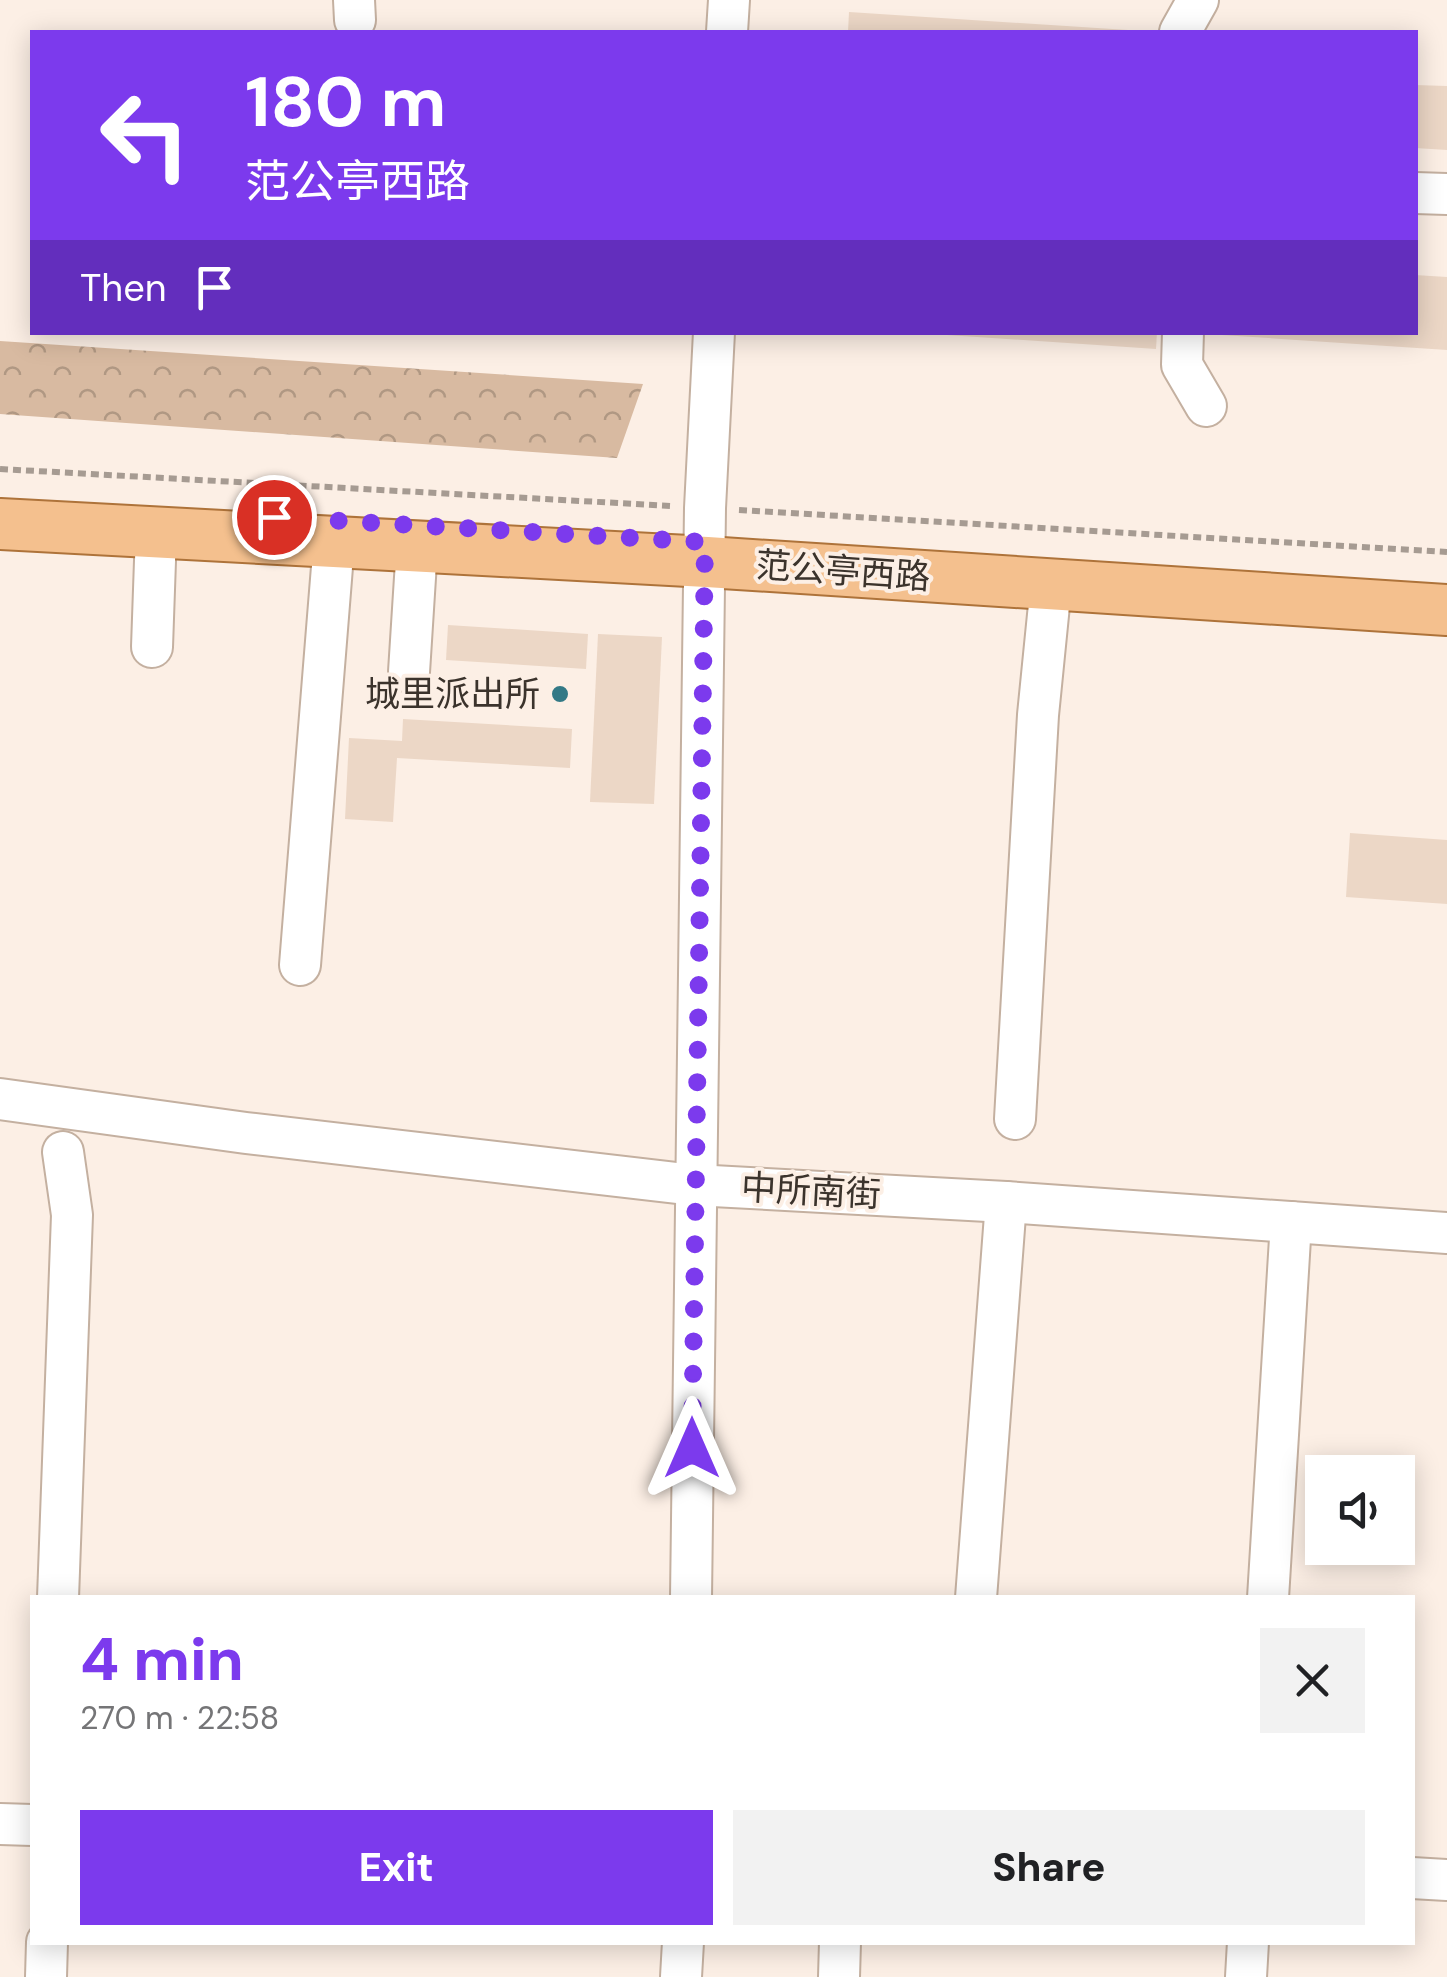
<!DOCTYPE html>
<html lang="en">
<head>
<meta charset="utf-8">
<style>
  body { margin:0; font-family:"DM Sans","Noto Sans SC",sans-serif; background:#f2f2f2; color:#202124; height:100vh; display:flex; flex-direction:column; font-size:38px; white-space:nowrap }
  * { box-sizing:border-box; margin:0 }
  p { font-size:32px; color:#757577 }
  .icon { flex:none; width:55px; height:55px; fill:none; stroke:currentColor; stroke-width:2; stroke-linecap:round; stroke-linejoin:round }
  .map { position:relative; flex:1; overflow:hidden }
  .details { position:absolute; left:30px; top:1595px; width:1385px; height:350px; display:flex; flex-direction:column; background:#fff; border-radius:0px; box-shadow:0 5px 25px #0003 }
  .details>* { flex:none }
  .banner { position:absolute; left:30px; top:30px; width:1388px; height:305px; border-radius:0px; box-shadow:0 5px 25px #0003; background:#7c3aed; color:#fff; overflow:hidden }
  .tools { position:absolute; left:1305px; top:1455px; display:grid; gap:20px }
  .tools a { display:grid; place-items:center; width:110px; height:110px; border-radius:0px; background:#fff; box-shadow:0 5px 25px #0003; font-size:50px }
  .pin { position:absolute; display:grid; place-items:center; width:85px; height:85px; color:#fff; margin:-42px; border:5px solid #fff; border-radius:50%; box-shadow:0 2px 10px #0007 }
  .me { position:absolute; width:110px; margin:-55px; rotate:0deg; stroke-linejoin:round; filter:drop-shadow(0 0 8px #0008) }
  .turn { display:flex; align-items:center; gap:35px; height:210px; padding:0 50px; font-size:45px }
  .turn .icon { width:130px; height:130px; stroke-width:2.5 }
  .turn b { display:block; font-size:70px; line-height:85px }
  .then { display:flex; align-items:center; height:95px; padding:0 50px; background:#0003; gap:20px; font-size:38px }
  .round { display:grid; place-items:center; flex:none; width:105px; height:105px; border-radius:0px; background:#f2f2f2 }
  .summary { display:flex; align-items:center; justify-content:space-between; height:170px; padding:0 50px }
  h1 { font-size:60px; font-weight:800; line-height:75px; color:#7c3aed }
  .cta { display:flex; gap:20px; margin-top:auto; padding:20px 50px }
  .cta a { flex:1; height:115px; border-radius:0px; background:#7c3aed; color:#fff; font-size:40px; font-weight:800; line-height:115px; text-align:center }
  .cta a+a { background:#f2f2f2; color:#202124 }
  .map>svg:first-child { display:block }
  .park { fill:url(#park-crowns) }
  .building { fill:#ecd7c6 }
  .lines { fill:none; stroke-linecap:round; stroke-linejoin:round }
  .minor-casing { stroke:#c4b0a0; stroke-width:44 }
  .major-casing { stroke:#ae733a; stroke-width:54 }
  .path { stroke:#a69b92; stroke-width:6; stroke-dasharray:8 5; stroke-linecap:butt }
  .minor { stroke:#fff; stroke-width:40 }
  .major { stroke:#f4c08e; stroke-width:50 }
  .route { stroke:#7c3aed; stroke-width:18; stroke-dasharray:0 32.4 }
  .poi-dot { fill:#337986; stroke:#fcefe5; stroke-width:4 }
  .labels { text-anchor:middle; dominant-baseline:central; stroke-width:8; stroke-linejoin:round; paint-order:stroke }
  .street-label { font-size:35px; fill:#3b332c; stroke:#fcefe5 }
  .poi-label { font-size:35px; fill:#3b332c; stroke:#fcefe5; text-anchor:end }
</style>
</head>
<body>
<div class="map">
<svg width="1447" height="1977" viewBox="0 0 1447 1977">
  <defs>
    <pattern id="park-crowns" width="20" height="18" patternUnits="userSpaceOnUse" patternTransform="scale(2.5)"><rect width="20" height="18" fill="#d8baa1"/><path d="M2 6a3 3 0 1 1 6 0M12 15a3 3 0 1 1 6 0" fill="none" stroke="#b09883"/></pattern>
  </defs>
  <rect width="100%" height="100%" fill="#fcefe5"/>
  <!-- park -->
  <path class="park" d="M0,341l643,43 -26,74 -617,-44z"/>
  <!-- building -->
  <g class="building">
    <path d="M849,12l279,18v2h-280z"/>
    <path d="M1415,85l32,1v64l-32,-2z"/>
    <path d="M1415,275l32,2v73l-225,-15v-3h193z"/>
    <path d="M947,332h210l-1,17 -209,-14z"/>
    <path d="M448,625l140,9 -2,35 -140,-9z"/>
    <path d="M598,634l64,3 -8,167 -64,-2z"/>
    <path d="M403,719l169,10 -2,39 -173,-10 -4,64 -48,-3 4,-81 53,3z"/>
    <path d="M1350,833l97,7v64l-101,-7z"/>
  </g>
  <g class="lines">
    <!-- minor casing -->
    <g class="minor-casing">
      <g id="minor">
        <path d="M354,0l1,20"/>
        <path d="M727,32l2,-32"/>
        <path d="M1180,32l18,-32"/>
        <path d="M1415,193l32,1"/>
        <path d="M1183,332l-1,33 24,41"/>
        <path d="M152,647l4,-115"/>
        <path d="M409,672l8,-126"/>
        <path d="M300,965l34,-423"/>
        <path d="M0,1099l246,34 448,52 312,17 441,31"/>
        <path d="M1015,1119l23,-404 13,-130"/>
        <path d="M58,1598l14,-383 -9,-63"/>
        <path d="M691,1598l14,-1090 9,-176"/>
        <path d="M976,1598l30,-396"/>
        <path d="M1268,1598l23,-376"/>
        <path d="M0,1824l32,1"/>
        <path d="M1412,1878l35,2"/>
        <path d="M46,1977l1,-35"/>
        <path d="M681,1977l2,-35"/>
        <path d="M839,1977l1,-35"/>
        <path d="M1246,1977l2,-35"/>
      </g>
    </g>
    <!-- major casing -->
    <g class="major-casing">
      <path id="major" d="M0,524l707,38 740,48"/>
    </g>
    <!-- path -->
    <g class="path">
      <path d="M0,469l672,37"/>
      <path d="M739,510l708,42"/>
    </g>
    <!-- minor -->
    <use href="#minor" class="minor"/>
    <!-- major -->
    <use href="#major" class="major"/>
  </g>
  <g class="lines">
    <!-- route -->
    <path class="route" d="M274,517l431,25 -13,906"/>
  </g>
  <!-- markers -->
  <circle class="poi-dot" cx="560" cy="694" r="10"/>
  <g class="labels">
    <!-- street labels -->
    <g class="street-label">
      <text transform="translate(843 571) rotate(4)">范公亭西路</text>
      <text transform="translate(811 1191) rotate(3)">中所南街</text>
    </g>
    <!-- poi labels -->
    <g class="poi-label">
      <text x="540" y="694">城里派出所</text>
    </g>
  </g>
</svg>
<div class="tools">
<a><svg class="icon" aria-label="sound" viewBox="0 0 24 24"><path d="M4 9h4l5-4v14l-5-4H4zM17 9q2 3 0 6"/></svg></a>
</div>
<div class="pin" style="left:274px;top:517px;background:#d93025"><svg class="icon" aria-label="arrive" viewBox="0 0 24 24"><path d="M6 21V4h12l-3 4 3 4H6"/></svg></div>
<svg class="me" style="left:692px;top:1448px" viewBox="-20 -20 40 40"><path d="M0-17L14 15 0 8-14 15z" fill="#7c3aed" stroke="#fff" stroke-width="4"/></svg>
<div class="banner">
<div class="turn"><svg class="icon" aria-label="left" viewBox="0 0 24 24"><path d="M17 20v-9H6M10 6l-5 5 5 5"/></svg><div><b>180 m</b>范公亭西路</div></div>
<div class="then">Then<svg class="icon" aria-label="arrive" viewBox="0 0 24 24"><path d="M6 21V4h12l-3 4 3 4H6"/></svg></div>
</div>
<section class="details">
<div class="summary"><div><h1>4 min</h1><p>270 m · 22:58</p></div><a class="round"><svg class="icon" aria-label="close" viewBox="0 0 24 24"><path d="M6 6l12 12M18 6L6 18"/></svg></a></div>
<div class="cta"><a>Exit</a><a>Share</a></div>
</section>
</div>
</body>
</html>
